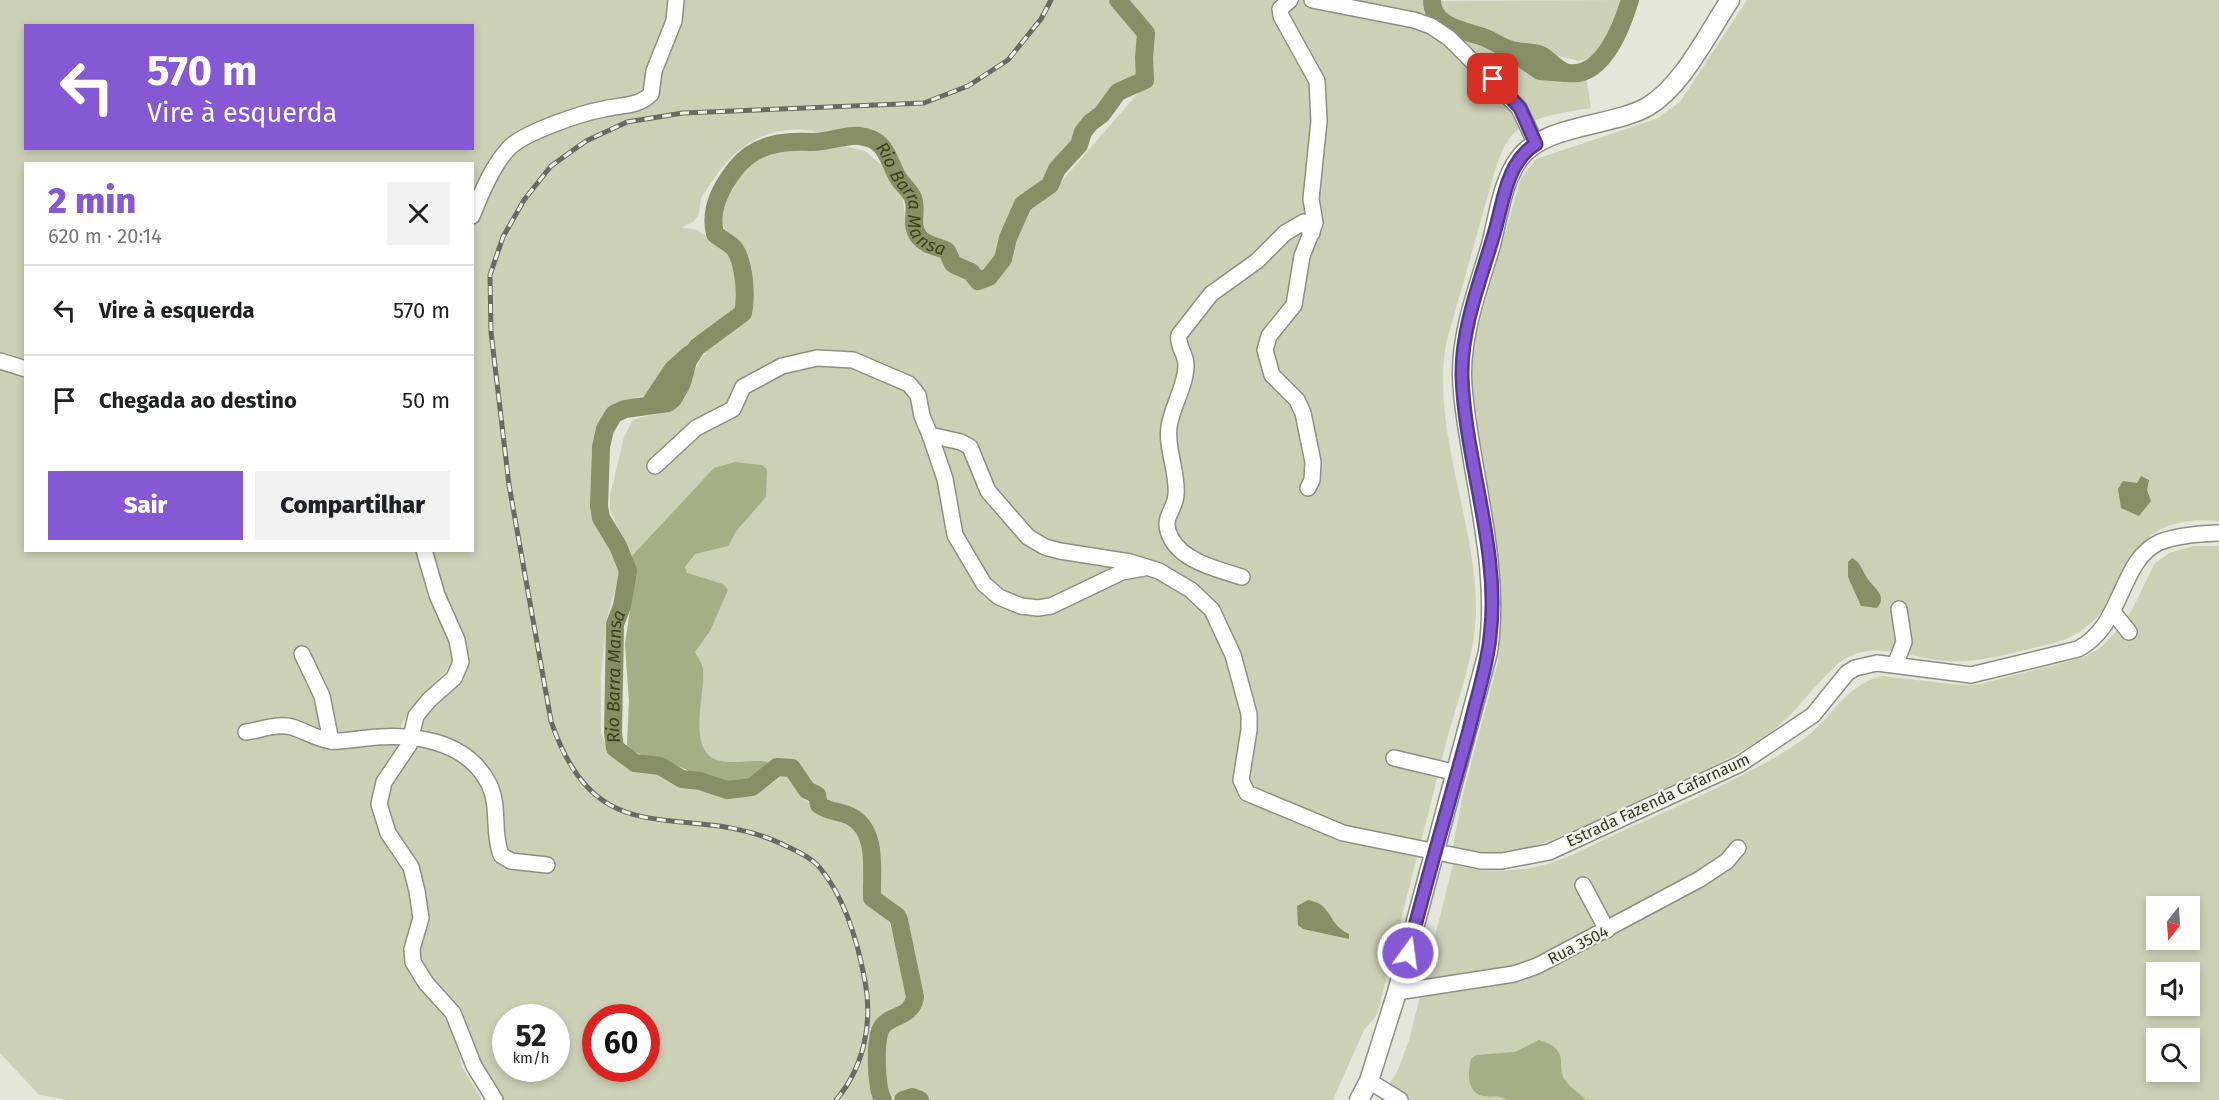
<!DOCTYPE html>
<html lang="pt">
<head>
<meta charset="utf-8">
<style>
  body { margin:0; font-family:"Fira Sans",sans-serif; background:#f2f2f2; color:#202124; height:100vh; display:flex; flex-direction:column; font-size:22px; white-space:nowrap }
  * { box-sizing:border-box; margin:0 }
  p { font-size:20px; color:#757577 }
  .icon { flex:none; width:33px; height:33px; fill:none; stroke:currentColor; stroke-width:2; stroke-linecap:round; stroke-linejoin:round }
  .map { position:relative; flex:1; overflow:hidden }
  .sheet { position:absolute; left:24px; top:162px; width:450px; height:390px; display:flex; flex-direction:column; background:#fff; border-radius:0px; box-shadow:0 3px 9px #0003 }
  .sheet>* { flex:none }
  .banner { position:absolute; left:24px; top:24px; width:450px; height:126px; border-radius:0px; box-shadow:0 3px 9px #0003; background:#8559d3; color:#fff; overflow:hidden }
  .needle { width:39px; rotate:197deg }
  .buttons { position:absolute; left:2146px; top:896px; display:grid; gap:12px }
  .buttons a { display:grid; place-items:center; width:54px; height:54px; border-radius:0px; background:#fff; box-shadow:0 3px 9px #0003; font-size:30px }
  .speed { position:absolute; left:492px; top:1004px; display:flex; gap:12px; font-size:30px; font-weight:700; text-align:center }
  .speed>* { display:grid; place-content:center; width:78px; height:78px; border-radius:50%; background:#fff; box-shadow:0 3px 9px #0003; line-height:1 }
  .speed small { font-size:15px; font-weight:400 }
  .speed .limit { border:9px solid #d22; background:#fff; color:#111 }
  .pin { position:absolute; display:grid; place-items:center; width:51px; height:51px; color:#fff; margin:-26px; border-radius:12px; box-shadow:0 3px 9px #0006 }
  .me { position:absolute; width:66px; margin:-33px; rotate:14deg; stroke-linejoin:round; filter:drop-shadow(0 0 4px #0008) }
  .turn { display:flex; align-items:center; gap:21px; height:126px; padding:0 24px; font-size:27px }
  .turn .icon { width:78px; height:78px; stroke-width:2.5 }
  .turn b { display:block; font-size:42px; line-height:51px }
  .round { display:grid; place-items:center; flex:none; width:63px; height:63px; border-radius:0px; background:#f2f2f2 }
  .headline { display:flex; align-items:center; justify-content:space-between; height:102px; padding:0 24px }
  h1 { font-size:36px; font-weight:800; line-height:45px; color:#8559d3 }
  .primary-button { display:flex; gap:12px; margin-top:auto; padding:12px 24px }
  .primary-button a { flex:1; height:69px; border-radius:0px; background:#8559d3; color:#fff; font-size:24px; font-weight:800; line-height:69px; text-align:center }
  .primary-button a+a { background:#f2f2f2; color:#202124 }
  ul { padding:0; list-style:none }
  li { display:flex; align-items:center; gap:18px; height:90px; padding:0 24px; border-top:2px solid #e0e0e0 }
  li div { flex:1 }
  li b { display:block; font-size:22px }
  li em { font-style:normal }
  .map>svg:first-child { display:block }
  .green { fill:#ccd1b6; fill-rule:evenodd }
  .forest { fill:#a6ae85 }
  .water { fill:#888f67 }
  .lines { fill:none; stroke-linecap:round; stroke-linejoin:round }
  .river { stroke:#888f67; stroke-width:18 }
  .minor-casing { stroke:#8c8f82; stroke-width:18 }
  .major-casing { stroke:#8c8f82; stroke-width:21 }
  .minor { stroke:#fff; stroke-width:15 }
  .major { stroke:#fff; stroke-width:18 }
  .rail-casing { stroke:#696b63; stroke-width:5 }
  .rail { stroke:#f0f3e5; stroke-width:3; stroke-dasharray:9; stroke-linecap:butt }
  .route-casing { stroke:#563a89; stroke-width:15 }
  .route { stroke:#8559d3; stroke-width:10 }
  .labels { text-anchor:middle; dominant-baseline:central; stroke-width:4.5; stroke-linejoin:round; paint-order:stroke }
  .street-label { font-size:16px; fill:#343630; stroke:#f0f3e5 }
  .water-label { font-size:18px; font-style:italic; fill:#3d4313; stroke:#f0f3e5 }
</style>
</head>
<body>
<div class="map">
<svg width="2219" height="1100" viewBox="0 0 2219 1100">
  <rect width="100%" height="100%" fill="#e3e6d8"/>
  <!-- green -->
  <g class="green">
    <path d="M0,0h1115l25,34 -1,36 -3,5 -29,23 -7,14 -17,13 -13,25 -21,28 -16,13 -15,8 -15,38 -1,18 -18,20c-2,0 -22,-9 -26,-11 -7,-27 -20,-17 -36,-29l-5,-13 1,-24 -20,-25 -7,-24 -16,-13 -30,-8 -15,8c-44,-17 -88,1 -114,40 -4,6 -12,16 -15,23 -2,8 0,15 -7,22 -4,3 -9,4 -12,7l13,1 34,22 8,16 4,41 -11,12 -37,18 -47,57 -38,13 -14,30 -3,17 2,20 5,44 18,28 6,19 -16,55 -5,57v54l4,12 8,12 14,13 28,3 23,13 47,11 26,-4 25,-17 14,1 14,23 17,12 26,10 13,12 7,28 -4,21 8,21 18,18 19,74 -4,13c-7,7 -18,7 -25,13 -13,15 -12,63 -3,79h-372l-82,-128 -5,-23 8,-21 -26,-86 -16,-41c11,-24 27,-68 41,-88 14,-19 50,-33 42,-61l-11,3 -6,13 -33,35 -14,20 -6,26 -16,23 -8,27 2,11 30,60 2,11 8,42 -10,24v15l49,68 9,37 20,33h-414l-29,-5 -39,-42zM26,26h446v122h-446zM26,164h446v386h-446zM506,1017h50v51h-50zM596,1017h50v51h-50z"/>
    <path d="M1127,0h299l2,13 13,12 46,20 35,24 30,10 34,-2 5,31c-25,4 -62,8 -80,28 -8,10 -12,23 -16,34l-49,174c-15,88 32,181 30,271 -2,43 -19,87 -30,128 -22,89 -46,177 -67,265l-3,8 -12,14 -31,70h-408c-15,-12 -25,0 -40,-4l-4,-25 4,-39 29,-24 6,-11 -1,-13 -17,-65 -25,-21c-1,-31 7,-63 -22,-84 -8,-6 -23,-6 -29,-12 -4,-4 -8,-9 -12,-13 -8,-9 -6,-24 -21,-28 -27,-7 -28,11 -47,21 -19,10 -59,-14 -77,-21 -15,-5 -31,-3 -42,-16l2,-44 -4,-57 10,-68 -4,-19 -21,-47v-14l14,-59 8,-16c12,-7 32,-5 43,-15 15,-14 17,-36 29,-51 6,-9 16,-14 25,-21 33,-24 28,-44 16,-80 -7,-19 -29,-22 -24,-46l21,-34 9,-9 25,-16 38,1 26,-5 25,6 20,17 18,31 2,22 10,18 26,17 12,15 22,14 17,-1 20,-29 7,-28 9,-18 32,-26 91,-105v-45z"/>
    <path d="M1624,0c-9,24 -17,56 -45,61l-62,-15 -59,-23 -14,-11 -3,-11z"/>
    <path d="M1747,0h472v521c-109,-10 -81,81 -145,114 -16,9 -31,10 -48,15 -27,6 -51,13 -80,11 -31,-2 -67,-20 -98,-4 -19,9 -50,54 -71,70 -43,34 -97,54 -148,78 -35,16 -71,35 -109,45 -23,5 -43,2 -67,-3l9,-49 36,-136 3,-38 -3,-58 -27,-190 4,-38 46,-160 15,-19 120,-40 24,-17z"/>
    <path d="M2194,546h25v554h-839l18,-30 11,-30 44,-175c26,6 50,7 77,3 31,-5 60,-22 88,-35 62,-28 127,-55 183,-92 29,-20 45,-57 81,-65l78,9 20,-1 102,-26 17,-9 16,-16 17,-23 23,-47 14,-10zM2157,906h33v33h-33zM2157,972h33v33h-33zM2157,1038h33v33h-33z"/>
  </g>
  <!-- forest -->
  <g class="forest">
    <path d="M735,462l27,3 5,4 -1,28 -29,33 -9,16 -33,8 -10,13 2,6 36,11 5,6 -18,41 -15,21c3,5 7,11 8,17 3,23 -17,80 14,91 16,5 34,-1 51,2 -9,9 -18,20 -31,22 -19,2 -53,-16 -71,-23 -14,-6 -28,-3 -39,-16l2,-44 -4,-57 10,-67 -4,-20 83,-89z"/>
    <path d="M1539,1040c33,10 16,25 26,40 5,8 15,13 21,20h-80c-9,-6 -13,-2 -23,-4 -17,-3 -15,-25 -12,-37l5,-4 39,-3z"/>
  </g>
  <!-- water -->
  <g class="water">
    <path d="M2141,476l8,4 -2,10 4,11 -12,15 -18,-8 -3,-19 5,-8 14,2z"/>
    <path d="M1852,558c9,5 10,12 15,20 7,10 21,18 10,30l-16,-2 -13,-29v-15z"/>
    <path d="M1308,900c25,4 19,24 41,34v5l-46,-10 -5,-4 -1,-19z"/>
  </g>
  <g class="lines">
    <!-- river -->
    <g class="river">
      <path d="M1432,0c0,25 28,30 48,36 11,3 19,10 29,13 10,4 23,2 32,6 10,5 16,16 27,18 35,5 54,-47 62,-73"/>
      <path d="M1512,52l28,19 25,2"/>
      <path d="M649,405l24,-36 17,-15"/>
      <path id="s1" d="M883,1100c-7,-12 -9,-61 -1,-73 7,-12 30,-9 33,-30l-16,-77 -2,-4 -25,-18c-1,-25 7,-68 -22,-82 -10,-5 -21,-4 -31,-11l-2,-10 -10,-5 -15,-22 -15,-1 -25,20 -25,3 -27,-9 -18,-2 -22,-13 -25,-3 -20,-15 -2,-15 2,-109 7,-18 6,-35 -10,-25 -17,-28 -2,-12 2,-59 4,-18 9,-15 11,-5 43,-6 5,-4 9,-16 6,-22 9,-14 46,-34c4,-16 1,-52 -9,-65 -6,-6 -13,-9 -19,-14 -6,-25 6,-47 21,-66 19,-24 46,-27 74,-26 18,1 36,-8 49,-6 27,3 28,21 38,40 4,8 13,14 16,22 5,13 -4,26 6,39 7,9 19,9 28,14l6,13 18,8 7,9 11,-4 14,-18 5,-21 15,-34 27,-19 7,-16 22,-24 4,-13 7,-9 12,-9 16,-22 27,-12 -1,-22 2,-25 -28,-33"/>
      <path d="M903,1100l9,-3 8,3"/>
    </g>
    <!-- minor casing -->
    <g class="minor-casing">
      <g id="minor">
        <path d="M1290,0l-10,9 1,7 36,65 2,40 -8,78 4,24 -13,33 -8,49 -25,31 -4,14 7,25 25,25 6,13 10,49 -1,18 -4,8"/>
        <path d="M1312,0l102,20 17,6 18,12 70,70 17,36"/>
        <path d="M472,216c9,-22 21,-52 38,-69 16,-15 71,-34 94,-38 16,-4 34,-2 47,-15l3,-23 20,-50 2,-21"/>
        <path d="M0,361l26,8"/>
        <path d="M930,435l15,44 10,56 29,49 15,13 22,9 17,2 13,-2 71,-34 22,-4"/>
        <path d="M655,466l41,-38 37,-19 10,-22 39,-21 35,-8 36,2 56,24 9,11 4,21 8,19 31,7 9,5 18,44 40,46 17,10 15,4 70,11 29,9 32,19 21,20 21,45 16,59v16l-8,50 6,13 96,40 138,28h21l47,-9 191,-88 73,-49 34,-42 8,-5 22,-5 94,12 107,-26c46,-24 41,-89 82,-107 18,-7 40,-8 59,-9"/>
        <path d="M424,550l13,45 20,45 4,22 -7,16 -25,22 -13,16 -7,29 -25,37 -5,22 9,29 23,34 6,24 4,27 -9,31 1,13 13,21 27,30 21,53 21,34"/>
        <path d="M1242,577c-23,-7 -60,-16 -71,-39 -11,-20 4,-27 5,-43 2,-23 -10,-46 -7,-68 3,-21 17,-41 17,-62 0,-12 -9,-18 -7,-30l32,-41 46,-33 28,-28 19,-11 8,11"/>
        <path d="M2113,612l16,20"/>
        <path d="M302,654l20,42 9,45"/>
        <path d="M1895,665l9,-23 -5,-33"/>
        <path d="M246,732c15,-2 31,-9 46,-5 13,4 25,12 39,14 12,1 24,-2 36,-3 44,-5 99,1 122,46 11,22 3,48 12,71l10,6 36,4"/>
        <path d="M1394,758l63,15"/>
        <path d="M1583,885l24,45"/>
        <path d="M1397,992l117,-18 23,-8 163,-87 27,-18 11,-13"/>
        <path d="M1369,1081l31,19"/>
      </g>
    </g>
    <!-- major casing -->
    <g class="major-casing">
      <path id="major" d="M1359,1100l10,-19 28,-89 91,-340c10,-68 -6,-136 -17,-203 -4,-25 -9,-51 -9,-76 0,-44 17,-87 29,-128 7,-27 11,-63 28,-86 25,-35 92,-32 128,-52 35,-20 61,-74 83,-107"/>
    </g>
    <!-- minor -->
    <use href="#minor" class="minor"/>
    <!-- major -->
    <use href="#major" class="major"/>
    <!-- rail casing -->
    <g class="rail-casing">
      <path id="rail" d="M836,1100c28,-33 37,-77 29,-119 -7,-38 -20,-83 -45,-113 -9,-11 -26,-18 -38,-24 -98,-46 -184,17 -231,-123l-42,-236 -18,-153 -1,-57 13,-38 21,-37 27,-34 35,-25 41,-19 56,-9 241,-10 44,-17 40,-26 33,-41 10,-19"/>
    </g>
    <!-- rail -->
    <use href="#rail" class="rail"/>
  </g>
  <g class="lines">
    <!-- route casing -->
    <g class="route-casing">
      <path id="route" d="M1408,953c19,-75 41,-149 61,-223 7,-31 18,-62 21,-93 11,-87 -25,-174 -28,-261 -1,-50 21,-102 34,-149 8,-30 12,-66 40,-83l-16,-36 -27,-29"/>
    </g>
    <!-- route -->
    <use href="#route" class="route"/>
  </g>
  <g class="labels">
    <!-- street labels -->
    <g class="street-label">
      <text transform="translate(1658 800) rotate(-25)">Estrada Fazenda Cafarnaum</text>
      <text transform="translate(1578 945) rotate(-27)">Rua 3504</text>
    </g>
    <!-- water labels -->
    <g class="water-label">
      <text stroke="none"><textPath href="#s1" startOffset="1506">Rio Barra Mansa</textPath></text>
      <text stroke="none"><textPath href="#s1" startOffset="672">Rio Barra Mansa</textPath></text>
    </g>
  </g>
</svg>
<div class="buttons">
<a><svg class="needle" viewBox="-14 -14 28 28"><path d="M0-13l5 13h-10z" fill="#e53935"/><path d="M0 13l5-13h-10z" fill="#757577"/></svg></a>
<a><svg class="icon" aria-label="sound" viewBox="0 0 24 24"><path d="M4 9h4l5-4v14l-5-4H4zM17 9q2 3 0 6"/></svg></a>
<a><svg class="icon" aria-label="search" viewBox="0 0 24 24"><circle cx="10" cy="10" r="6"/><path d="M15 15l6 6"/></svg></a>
</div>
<div class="speed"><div>52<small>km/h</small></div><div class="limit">60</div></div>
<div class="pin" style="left:1493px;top:79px;background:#d93025"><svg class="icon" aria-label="arrive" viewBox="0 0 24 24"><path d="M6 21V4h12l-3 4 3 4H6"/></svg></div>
<svg class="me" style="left:1408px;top:953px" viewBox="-20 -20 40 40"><circle r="17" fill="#8559d3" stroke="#fff" stroke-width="3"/><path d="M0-11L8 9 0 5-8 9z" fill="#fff"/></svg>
<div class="banner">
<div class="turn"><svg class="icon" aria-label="left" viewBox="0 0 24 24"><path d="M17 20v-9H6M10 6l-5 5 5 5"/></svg><div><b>570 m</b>Vire à esquerda</div></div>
</div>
<section class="sheet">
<div class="headline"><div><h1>2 min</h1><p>620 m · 20:14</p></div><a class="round"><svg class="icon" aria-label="close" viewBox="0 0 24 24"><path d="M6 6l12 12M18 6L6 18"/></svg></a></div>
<ul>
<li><svg class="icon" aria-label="left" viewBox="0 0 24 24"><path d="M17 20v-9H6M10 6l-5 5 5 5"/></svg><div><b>Vire à esquerda</b></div><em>570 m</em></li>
<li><svg class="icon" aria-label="arrive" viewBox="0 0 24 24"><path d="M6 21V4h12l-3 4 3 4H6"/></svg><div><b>Chegada ao destino</b></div><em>50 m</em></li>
</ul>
<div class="primary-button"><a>Sair</a><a>Compartilhar</a></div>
</section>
</div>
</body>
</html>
